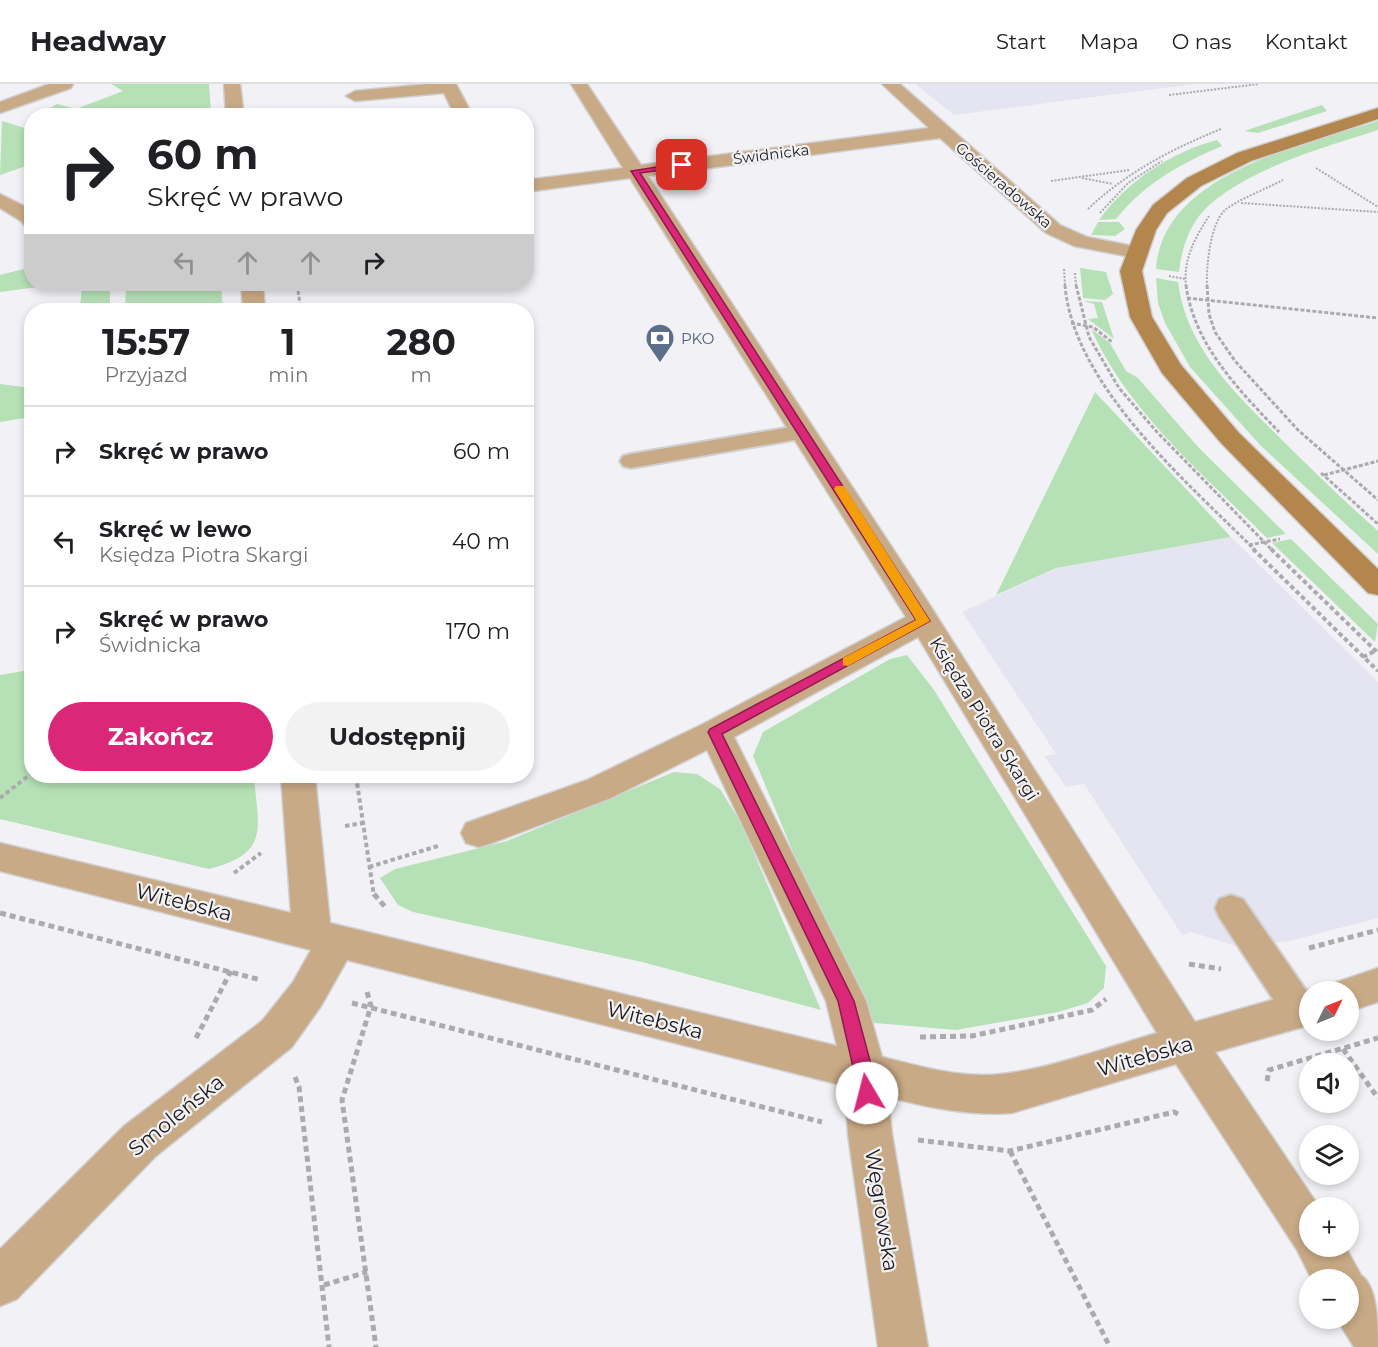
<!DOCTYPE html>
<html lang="pl">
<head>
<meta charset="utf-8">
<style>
  body { margin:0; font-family:Montserrat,sans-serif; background:#f2f2f2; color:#202124; height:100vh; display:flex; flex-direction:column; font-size:22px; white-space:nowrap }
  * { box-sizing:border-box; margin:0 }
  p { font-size:20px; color:#757577 }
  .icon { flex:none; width:33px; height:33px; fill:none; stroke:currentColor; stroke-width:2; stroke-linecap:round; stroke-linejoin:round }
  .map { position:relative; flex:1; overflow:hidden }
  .panel { position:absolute; left:24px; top:219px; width:510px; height:480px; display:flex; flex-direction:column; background:#fff; border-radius:24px; box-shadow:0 3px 9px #0003 }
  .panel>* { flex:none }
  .guide { position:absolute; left:24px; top:24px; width:510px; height:183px; border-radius:24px; box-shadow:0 3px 9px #0003; background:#fff; color:#202124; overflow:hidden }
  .needle { width:39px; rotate:47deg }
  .controls { position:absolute; left:1299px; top:897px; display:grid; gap:12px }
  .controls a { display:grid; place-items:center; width:60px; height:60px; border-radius:50%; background:#fff; box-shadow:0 3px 9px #0003; font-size:30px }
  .pin { position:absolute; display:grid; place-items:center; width:51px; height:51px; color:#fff; margin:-26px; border-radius:12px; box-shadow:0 3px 9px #0006 }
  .me { position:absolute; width:66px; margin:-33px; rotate:352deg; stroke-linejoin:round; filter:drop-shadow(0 0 4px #0008) }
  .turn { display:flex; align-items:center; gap:21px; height:126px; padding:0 24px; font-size:27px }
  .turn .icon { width:78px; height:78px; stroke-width:2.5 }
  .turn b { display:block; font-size:42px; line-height:51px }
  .lanes { display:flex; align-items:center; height:57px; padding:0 24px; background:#0003; justify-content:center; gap:30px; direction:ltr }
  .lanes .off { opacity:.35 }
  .eta { display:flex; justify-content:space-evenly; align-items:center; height:102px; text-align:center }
  .eta b { font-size:36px; font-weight:700; line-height:42px }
  .button { display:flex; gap:12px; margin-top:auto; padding:12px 24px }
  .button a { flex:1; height:69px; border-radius:36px; background:#db2777; color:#fff; font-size:24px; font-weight:700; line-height:69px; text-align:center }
  .button a+a { background:#f2f2f2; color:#202124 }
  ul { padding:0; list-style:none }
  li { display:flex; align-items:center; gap:18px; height:90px; padding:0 24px; border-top:2px solid #e0e0e0 }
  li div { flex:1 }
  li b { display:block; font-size:22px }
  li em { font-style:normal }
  header { display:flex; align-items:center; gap:36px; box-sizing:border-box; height:84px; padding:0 30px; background:#fff; border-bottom:2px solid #e0e0e0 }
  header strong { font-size:28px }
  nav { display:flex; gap:33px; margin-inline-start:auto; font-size:21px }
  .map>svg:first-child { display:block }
  .built { fill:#e4e5f0 }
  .green { fill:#b6e1b6 }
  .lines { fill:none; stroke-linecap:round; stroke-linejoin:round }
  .lane-casing { stroke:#d0d0d3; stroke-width:4 }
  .street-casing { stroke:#d0d0d3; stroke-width:3 }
  .secondary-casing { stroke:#d0d0d3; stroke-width:3 }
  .path-far3 { stroke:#ababae; stroke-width:2; stroke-dasharray:2 1.5; stroke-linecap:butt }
  .path-far2 { stroke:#ababae; stroke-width:3; stroke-dasharray:4 2; stroke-linecap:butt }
  .path-far1 { stroke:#ababae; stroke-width:4; stroke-dasharray:4.5 3; stroke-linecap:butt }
  .path { stroke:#ababae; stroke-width:5; stroke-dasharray:6 4; stroke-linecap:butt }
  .lane { fill:#c9aa86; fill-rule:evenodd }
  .street { fill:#c9aa86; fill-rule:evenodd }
  .secondary { fill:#b3864d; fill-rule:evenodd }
  .route { fill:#db2777; stroke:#8e194d; stroke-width:1.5 }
  .slow { fill:#f59e0b }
  .labels { text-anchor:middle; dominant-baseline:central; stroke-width:4.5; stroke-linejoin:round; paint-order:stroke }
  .far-street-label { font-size:15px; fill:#1c1c1d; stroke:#f2f2f6 }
  .far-service-label { font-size:15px; fill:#4e5e75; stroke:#f2f2f6; text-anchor:start }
  .street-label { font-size:18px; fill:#1c1c1d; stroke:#f2f2f6 }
  .near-street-label { font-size:21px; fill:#1c1c1d; stroke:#f2f2f6 }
</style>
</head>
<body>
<header>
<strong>Headway</strong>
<nav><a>Start</a><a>Mapa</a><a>O nas</a><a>Kontakt</a></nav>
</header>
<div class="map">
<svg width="1378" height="1263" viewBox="0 0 1378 1263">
  <rect width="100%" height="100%" fill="#f2f2f6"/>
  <!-- built -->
  <g class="built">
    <path d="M915,0h280l-241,31z"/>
    <path d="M1231,453l147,145v236l-88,23 -51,6 -48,-15 -9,3 -98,-151 -18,3 -22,-31 12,-2 -94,-142 94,-44z"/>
  </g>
  <!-- green -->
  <g class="green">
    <path d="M111,0h98l2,28 -40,4h-115l-11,-5 12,-7 19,5 47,-18z"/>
    <path d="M1322,21l5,6 -69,22 -14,-2z"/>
    <path d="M2,37l29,9 1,34 -32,11z"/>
    <path d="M1378,37v9c-53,17 -143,42 -179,86 -12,16 -18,37 -20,56l-23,-3c6,-96 148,-124 222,-148z"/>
    <path d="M1217,56l5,6c-42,18 -77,37 -106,73l-17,1c27,-38 72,-68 118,-80z"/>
    <path d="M1098,138h21l6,7 -10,7 -24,-1z"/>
    <path d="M31,183l1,17h29l-61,8v-17z"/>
    <path d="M1080,184l26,4 7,22 -8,6 -22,-2z"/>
    <path d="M1156,194l22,4c8,65 56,110 100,154 33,33 66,65 100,95v23l-118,-109 -70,-78 -25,-44 -7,-20z"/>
    <path d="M82,200h28v26h-30z"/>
    <path d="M126,200h95l2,26h-98z"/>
    <path d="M1083,217l19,1 12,37 -26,-20 10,-1 -4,-14z"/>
    <path d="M1091,245l19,14 16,28 12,7 61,70 87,86 -19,4c-63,-63 -139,-126 -176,-209z"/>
    <path d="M0,300l31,4v29l-31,5z"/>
    <path d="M1095,308l136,145 -175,31 -60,27z"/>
    <path d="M1291,455l87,85 -3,18 -103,-99z"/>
    <path d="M907,571l27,35 172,276 -2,22 -16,15 -30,9 -102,18 -92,-8 -111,-266 10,-24 127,-73z"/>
    <path d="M29,586l-4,55 6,-1 1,52h222c4,52 17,77 -45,93l-209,-50v-144z"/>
    <path d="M674,688l23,2 23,15 21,34 80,187 -179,-48 -229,-50 -15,-7 -18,-27 15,-9 112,-28z"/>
  </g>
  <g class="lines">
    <!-- lane casing -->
    <g class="lane-casing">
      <g id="lane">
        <path d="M803,341l8,2 3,5 -3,5 -180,31 -8,-2 -3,-5 3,-5 8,-2z"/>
        <path d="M1231,811l12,4 67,97v27l-10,3 -12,-4 -69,-105 -4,-9 4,-9z"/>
      </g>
    </g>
    <!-- street casing -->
    <g class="street-casing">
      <g id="street">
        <path d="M49,0h24l-2,4 -71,25v-11z"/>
        <path d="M224,0h16l4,32h-18z"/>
        <path d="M428,0h28l17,32h-18l-11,-23 -89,8 -9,-5 9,-5z"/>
        <path d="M571,0h16l54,81 288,-37 -47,-44h18l160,141 27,12 56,11 4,4 -4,4 -7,2 -62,-12 -28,-13 -106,-95 -292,38 276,420 271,426 115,-33 6,3h-6v33l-95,27 105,156h-10v38h35l16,29c17,12 17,50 17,72h-24l-18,-29h12v-38h-36l-15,-30 -121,-186 -164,49c-43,3 -82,-5 -124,-16l4,37 36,213h-50l-30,-213 -3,-48 -498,-126 -26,46 -29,41 -136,109 -139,143 -17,7v-57l124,-123 138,-105 31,-39 18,-32 -311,-79v-28l291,70 -10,-137h34l15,147 507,123 -11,-45 -119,-251 -96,48 -119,45 -13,4 -13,-4 -5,-10 5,-10 121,-43 116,-56 203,-107 -276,-439 -104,14v-12l97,-12zM918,553l239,396c-50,14 -120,41 -170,42 -36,1 -71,-10 -105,-18l-16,-56 -132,-264z"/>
        <path d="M0,110l32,16v18l-7,-2 -4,-5 -21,-13z"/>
        <path d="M241,200h22l2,26h-22z"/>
        <path d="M1378,884v34l-30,10v-20h-18l4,-9z"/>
      </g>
    </g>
    <!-- secondary casing -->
    <g class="secondary-casing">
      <path id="secondary" d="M1378,24v11l-127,42 -50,25 -34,27 -11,17 -14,41 10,46 29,48 58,68 139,136v26l-10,-2 -147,-150 -59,-70 -32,-56 -10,-46 16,-41 17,-25 34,-27 50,-25z"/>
    </g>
    <!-- path-far3 -->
    <g class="path-far3">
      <path d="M1169,11l90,-11"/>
      <path d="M1316,84l62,39"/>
      <path d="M1082,94l31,6"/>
      <path d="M1051,97l78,-11"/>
      <path d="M1241,119l137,9"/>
      <path d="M1088,125c39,-37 84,-60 133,-80"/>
      <path d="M1100,129l28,-30 34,-22"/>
      <path d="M1064,185l1,17"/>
      <path d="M1075,189l1,13"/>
      <path d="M1169,192l16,3"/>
      <path d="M297,200v2"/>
      <path d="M1186,202c-3,-27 9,-48 23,-70"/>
      <path d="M1207,202c-1,-18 3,-62 18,-76 14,-11 41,-21 58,-30"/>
    </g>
    <!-- path-far2 -->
    <g class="path-far2">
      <path d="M297,201l4,25"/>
      <path d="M1065,201c8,100 122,197 190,265"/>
      <path d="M1076,201l13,52 30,51 38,44 115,118"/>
      <path d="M1186,201c8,60 53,105 93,147"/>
      <path d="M1207,201l2,29 6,18 20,29 63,69 80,70"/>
      <path d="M1187,214l191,20"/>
      <path d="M1071,239l22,4 19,15"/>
      <path d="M1321,389l57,51"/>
      <path d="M1324,391l54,-14"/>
      <path d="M1249,461l31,-6"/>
    </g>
    <!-- path-far1 -->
    <g class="path-far1">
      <path d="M1253,465l125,122"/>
      <path d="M1271,465l107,104"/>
      <path d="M1363,573l14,-7"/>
      <path d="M356,692l18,120"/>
      <path d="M0,714l32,-25"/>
      <path d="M345,742l18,-3"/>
      <path d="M369,783l69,-21"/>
      <path d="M234,789l27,-20"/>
    </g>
    <!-- path -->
    <g class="path">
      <path d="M374,810l13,15"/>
      <path d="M0,829l261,67"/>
      <path d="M1309,864l69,-18"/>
      <path d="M1189,880l32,5"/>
      <path d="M367,908l4,14 -29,94 34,247"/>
      <path d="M352,919l470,119"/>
      <path d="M920,953l52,-1 120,-26 14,-11"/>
      <path d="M196,954l35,-67"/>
      <path d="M1343,965l35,49"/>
      <path d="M295,993l4,10 30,260"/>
      <path d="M1267,997l2,-11 109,-32"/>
      <path d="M918,1056l92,11 164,-39 4,2"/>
      <path d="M1010,1067l100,196"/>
      <path d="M324,1201l43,-13"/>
    </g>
    <!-- lane -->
    <use href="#lane" class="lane"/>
    <!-- street -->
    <use href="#street" class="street"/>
    <!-- secondary -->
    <use href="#secondary" class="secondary"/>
  </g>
  <!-- route -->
  <path class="route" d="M682,79l3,4 -45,6 290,448 -208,113 132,267 19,71 2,21 -2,5 -6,3 -7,-3 -22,-97 -130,-269 2,-3 206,-109 -285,-449z"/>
  <!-- slow -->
  <path class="slow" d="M836,402h8l86,135 -82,45 -5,-1v-7l73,-38 -82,-131z"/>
  <!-- icons -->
  <defs>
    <g id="bank-pin" transform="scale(1.5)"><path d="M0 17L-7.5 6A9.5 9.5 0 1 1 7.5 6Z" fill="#5c6f8a" stroke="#f2f2f6"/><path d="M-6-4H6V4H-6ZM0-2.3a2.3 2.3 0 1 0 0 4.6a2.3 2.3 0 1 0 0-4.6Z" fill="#fff"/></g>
  </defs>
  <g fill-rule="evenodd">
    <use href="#bank-pin" x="660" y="254"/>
  </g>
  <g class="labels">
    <!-- far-street labels -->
    <g class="far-street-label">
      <text transform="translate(771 70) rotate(-7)">Świdnicka</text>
      <text transform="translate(1004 101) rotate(41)">Gościeradowska</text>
    </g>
    <!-- far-service labels -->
    <g class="far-service-label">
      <text x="681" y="254">PKO</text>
    </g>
    <!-- street labels -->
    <g class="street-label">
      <text transform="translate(984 635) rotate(58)">Księdza Piotra Skargi</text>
    </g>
    <!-- near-street labels -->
    <g class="near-street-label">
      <text transform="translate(184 818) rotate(14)">Witebska</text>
      <text transform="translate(655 936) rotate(14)">Witebska</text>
      <text transform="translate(1145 972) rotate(-16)">Witebska</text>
      <text transform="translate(176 1031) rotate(-39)">Smoleńska</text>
      <text transform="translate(882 1126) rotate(81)">Węgrowska</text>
    </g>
  </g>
</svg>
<div class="controls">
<a><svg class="needle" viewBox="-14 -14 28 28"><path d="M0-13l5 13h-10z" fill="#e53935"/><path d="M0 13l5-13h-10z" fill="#757577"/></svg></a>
<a><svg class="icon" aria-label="sound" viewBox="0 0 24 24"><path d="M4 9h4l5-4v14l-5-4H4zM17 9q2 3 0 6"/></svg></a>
<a><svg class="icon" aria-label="layers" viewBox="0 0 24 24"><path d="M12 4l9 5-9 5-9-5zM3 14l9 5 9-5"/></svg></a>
<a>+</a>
<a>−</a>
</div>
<div class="pin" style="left:682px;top:81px;background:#d93025"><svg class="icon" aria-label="arrive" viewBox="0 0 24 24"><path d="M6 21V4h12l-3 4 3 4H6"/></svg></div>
<svg class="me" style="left:867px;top:1009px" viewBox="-20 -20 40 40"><circle r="19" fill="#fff"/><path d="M0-13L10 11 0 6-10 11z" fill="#db2777"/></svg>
<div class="guide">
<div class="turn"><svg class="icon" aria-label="right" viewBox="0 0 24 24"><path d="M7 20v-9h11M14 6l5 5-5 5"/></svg><div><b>60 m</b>Skręć w prawo</div></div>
<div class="lanes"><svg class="icon off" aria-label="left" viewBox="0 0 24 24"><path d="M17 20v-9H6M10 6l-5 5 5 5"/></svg><svg class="icon off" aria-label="ahead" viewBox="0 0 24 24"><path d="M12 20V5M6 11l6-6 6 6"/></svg><svg class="icon off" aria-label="ahead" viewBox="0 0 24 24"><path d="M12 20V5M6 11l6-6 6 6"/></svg><svg class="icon" aria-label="right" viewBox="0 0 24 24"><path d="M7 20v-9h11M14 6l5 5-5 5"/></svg></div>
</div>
<section class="panel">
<div class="eta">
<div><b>15:57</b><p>Przyjazd</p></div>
<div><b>1</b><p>min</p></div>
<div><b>280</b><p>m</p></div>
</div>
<ul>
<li><svg class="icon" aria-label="right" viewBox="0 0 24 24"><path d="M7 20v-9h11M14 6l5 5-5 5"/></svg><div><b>Skręć w prawo</b></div><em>60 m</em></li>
<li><svg class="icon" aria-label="left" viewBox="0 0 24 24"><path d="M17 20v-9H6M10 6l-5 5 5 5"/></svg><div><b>Skręć w lewo</b><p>Księdza Piotra Skargi</p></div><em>40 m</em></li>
<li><svg class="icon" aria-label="right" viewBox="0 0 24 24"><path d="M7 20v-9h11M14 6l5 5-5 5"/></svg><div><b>Skręć w prawo</b><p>Świdnicka</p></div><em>170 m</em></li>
</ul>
<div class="button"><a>Zakończ</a><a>Udostępnij</a></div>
</section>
</div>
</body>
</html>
